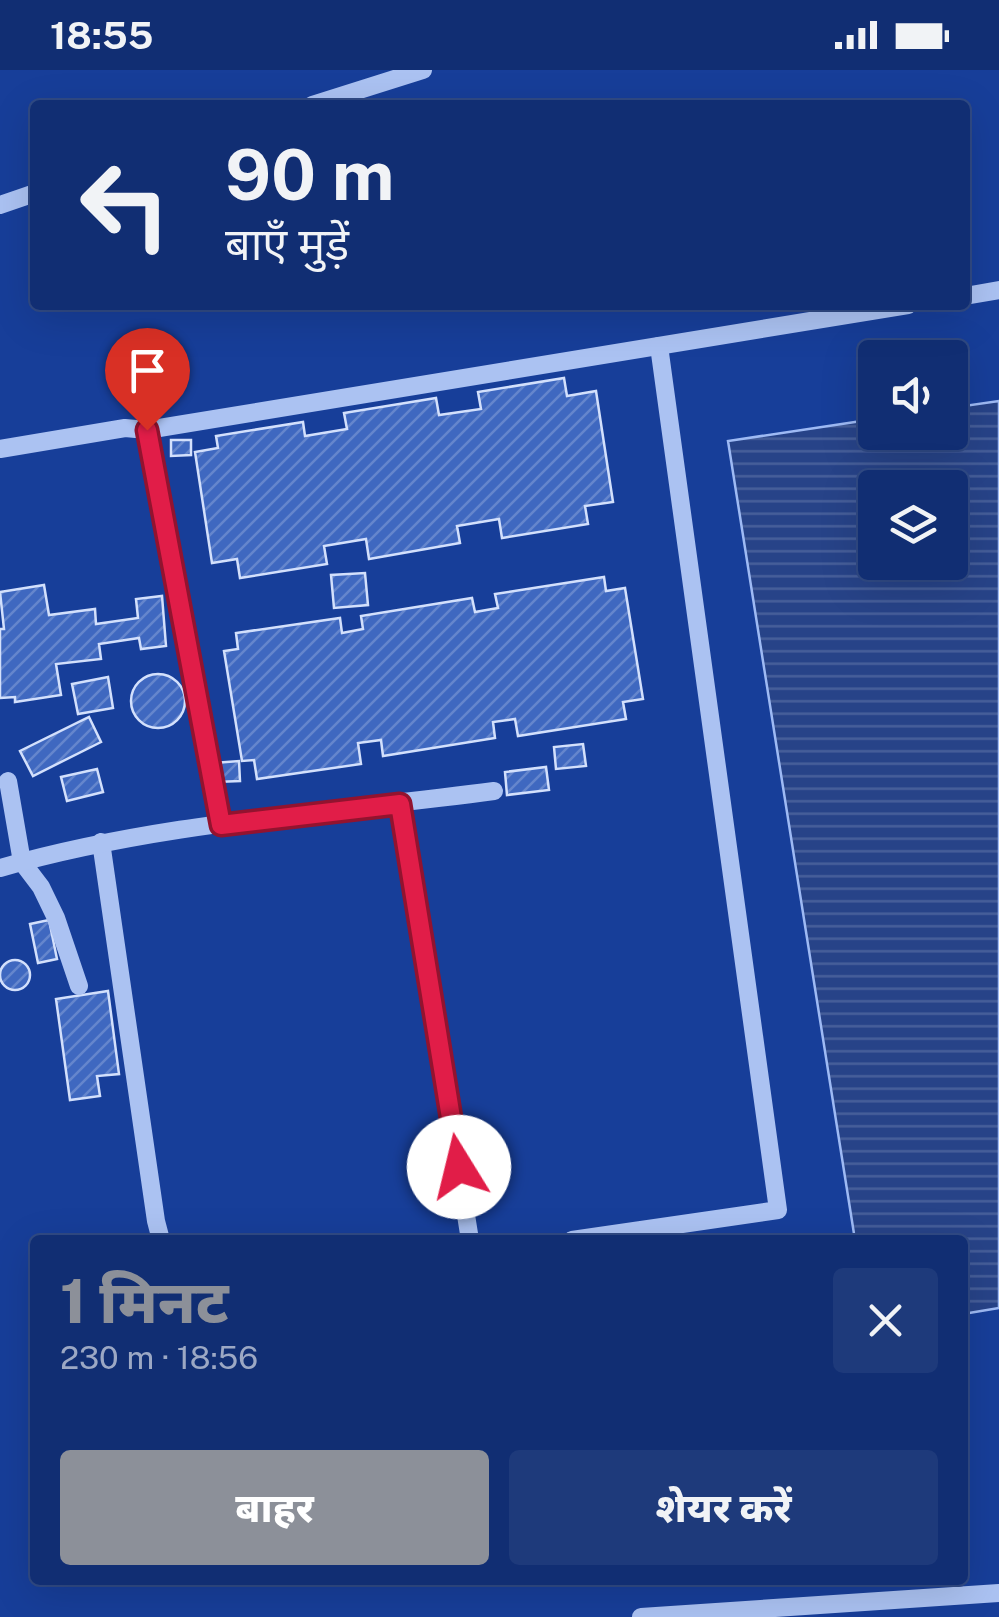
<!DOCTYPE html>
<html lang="hi">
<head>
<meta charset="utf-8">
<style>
  body { margin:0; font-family:"Public Sans","Noto Sans Devanagari",sans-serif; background:#1e3a7b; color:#f1f3f6; height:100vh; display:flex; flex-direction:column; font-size:38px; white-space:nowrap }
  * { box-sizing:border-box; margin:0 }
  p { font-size:32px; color:#9ca8c4 }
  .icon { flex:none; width:55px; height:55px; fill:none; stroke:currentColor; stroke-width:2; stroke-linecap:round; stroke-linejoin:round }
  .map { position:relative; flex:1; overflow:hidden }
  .drawer { position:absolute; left:30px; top:1165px; width:938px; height:350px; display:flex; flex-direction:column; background:#112e73; border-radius:10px; box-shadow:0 10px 40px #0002,0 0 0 2px #304a85 }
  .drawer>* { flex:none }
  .guide { position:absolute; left:30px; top:30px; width:940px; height:210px; border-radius:10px; box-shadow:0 10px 40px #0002,0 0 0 2px #304a85; background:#112e73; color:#f1f3f6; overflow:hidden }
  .controls { position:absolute; left:858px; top:270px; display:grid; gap:20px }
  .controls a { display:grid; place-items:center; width:110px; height:110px; border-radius:10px; background:#112e73; box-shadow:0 10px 40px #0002,0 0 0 2px #304a85; font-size:50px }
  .pin { position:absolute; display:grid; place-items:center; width:85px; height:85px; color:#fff; margin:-102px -42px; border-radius:50% 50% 50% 0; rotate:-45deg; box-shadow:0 0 10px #0007 }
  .pin .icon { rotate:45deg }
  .me { position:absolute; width:110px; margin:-55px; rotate:351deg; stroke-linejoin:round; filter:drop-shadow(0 0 8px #0008) }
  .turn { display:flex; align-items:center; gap:35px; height:210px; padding:0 30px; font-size:45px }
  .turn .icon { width:130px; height:130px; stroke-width:2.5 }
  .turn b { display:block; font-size:70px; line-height:85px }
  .round { display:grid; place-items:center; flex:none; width:105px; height:105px; border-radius:10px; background:#1e3a7b }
  .head { display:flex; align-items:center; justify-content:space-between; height:170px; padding:0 30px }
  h1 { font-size:60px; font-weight:800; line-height:75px; color:#8c9099 }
  .primary-button { display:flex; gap:20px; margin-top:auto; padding:20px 30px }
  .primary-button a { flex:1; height:115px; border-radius:10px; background:#8c9099; color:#fff; font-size:40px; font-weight:800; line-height:115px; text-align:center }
  .primary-button a+a { background:#1e3a7b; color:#f1f3f6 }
  .status { display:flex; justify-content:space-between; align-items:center; height:70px; padding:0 50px; background:#112e73; direction:ltr }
  .status svg { height:28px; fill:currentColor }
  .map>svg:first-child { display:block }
  .water { fill:url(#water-rules); stroke:#9ebaf4; stroke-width:2.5; fill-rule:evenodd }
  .building { fill:url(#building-hatch); stroke:#d3e0fc; stroke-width:2.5 }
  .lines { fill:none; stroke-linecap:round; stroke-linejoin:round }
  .minor { stroke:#abc2f2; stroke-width:18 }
  .route-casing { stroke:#92132f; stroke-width:25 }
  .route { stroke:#e11d48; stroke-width:18 }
</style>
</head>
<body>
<div class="status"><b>18:55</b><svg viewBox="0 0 49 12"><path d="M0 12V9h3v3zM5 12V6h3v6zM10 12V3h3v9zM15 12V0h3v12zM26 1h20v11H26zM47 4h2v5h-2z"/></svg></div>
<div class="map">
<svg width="999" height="1547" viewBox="0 0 999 1547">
  <defs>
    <pattern id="water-rules" width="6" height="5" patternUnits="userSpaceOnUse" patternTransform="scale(2.5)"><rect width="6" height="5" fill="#274388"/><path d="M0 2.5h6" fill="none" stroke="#475f9a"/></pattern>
    <pattern id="building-hatch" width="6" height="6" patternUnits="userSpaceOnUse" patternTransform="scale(2.5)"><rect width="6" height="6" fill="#3f68c0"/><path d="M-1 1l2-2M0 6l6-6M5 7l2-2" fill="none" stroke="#6586cd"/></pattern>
  </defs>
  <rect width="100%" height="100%" fill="#173e99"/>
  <!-- water -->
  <path class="water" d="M999,331v907l-36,6 -1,-74h-107l-127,-799 147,-22v13h75v-24zM875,418h75v74h-75z"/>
  <!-- building -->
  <g class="building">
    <path d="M564,308l3,18 29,-5 17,111 -28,4 3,18 -86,14 -3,-19 -42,7 3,17 -91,16 -3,-20 -42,7 3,18 -87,14 -3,-19 -25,4 -17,-111 23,-4 -2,-12 87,-14 2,14 42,-7 -3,-16 92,-15 3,17 42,-6 -3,-17z"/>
    <path d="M171,370h20v15l-20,1z"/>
    <path d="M365,503l3,32 -34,3 -3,-33z"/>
    <path d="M604,507l2,14 19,-3 18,111 -20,3 3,17 -108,17 -3,-17 -22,3 2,16 -112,18 -2,-16 -23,3 3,21 -104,15 -3,-19 -12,1 -18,-110 14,-2 -2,-16 104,-15 2,15 21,-4 -2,-13 111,-18 3,14 23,-4 -3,-14z"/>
    <path d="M44,515l5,30 46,-6 1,15 42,-6 -2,-19 26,-3 4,50 -25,3 -2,-11 -40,6 2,15 -45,5 5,31 -46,7v-5l-15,1v-69h4l-4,-37z"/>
    <circle cx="158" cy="631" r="27"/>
    <path d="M108,607l5,31 -35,6 -6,-30z"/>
    <path d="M89,647l12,25 -68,34 -13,-25z"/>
    <path d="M583,674l3,22 -30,3 -2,-22z"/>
    <path d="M239,691l1,20 -24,1 -2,-19z"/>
    <path d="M546,697l3,23 -42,5 -2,-23z"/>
    <path d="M97,699l6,23 -36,9 -6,-24z"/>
    <path d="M49,850l8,39 -19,4 -8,-39z"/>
    <circle cx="15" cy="905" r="15"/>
    <path d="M108,921l11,83 -22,2 3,20 -30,4 -14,-101z"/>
  </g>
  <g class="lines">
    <!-- minor -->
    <g class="minor">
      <path d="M312,35l111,-35"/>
      <path d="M0,135l35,-12"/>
      <path d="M965,226l34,-6"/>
      <path d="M147,360l74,395"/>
      <path d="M0,379l125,-21 22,2 761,-125"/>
      <path d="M8,711l14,81 19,25 15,31 23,68"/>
      <path d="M400,734l70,436"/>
      <path d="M101,772l55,379 5,19"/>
      <path d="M0,798c160,-46 329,-55 494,-77"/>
      <path d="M572,1170l206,-30 -119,-864"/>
      <path d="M641,1547l358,-24"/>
    </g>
  </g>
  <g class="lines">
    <!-- route casing -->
    <g class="route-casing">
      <path id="route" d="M147,360l74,395 179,-21 59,363"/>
    </g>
    <!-- route -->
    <use href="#route" class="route"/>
  </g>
</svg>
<div class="controls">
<a><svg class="icon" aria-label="sound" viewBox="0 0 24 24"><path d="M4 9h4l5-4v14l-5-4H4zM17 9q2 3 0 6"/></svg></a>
<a><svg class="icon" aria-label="layers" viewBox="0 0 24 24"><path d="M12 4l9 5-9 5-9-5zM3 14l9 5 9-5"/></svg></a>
</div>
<div class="pin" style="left:147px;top:360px;background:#d93025"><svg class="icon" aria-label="arrive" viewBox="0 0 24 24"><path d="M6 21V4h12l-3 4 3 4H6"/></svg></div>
<svg class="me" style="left:459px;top:1097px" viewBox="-20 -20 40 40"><circle r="19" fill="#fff"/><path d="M0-13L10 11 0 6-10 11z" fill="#e11d48"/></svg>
<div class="guide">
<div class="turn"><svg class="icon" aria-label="left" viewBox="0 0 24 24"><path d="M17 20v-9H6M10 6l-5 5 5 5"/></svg><div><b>90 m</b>बाएँ मुड़ें</div></div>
</div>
<section class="drawer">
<div class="head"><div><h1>1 मिनट</h1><p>230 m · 18:56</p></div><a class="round"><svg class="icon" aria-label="close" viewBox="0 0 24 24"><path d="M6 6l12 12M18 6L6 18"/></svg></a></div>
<div class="primary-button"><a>बाहर</a><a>शेयर करें</a></div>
</section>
</div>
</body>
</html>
